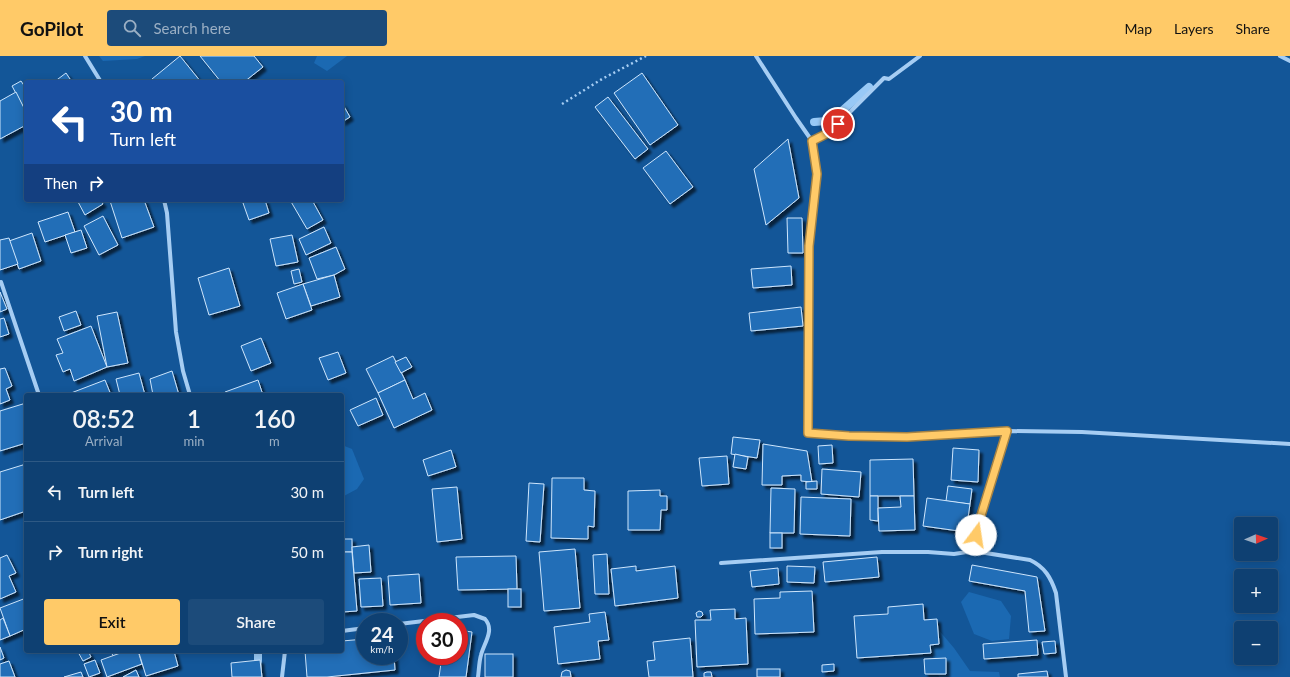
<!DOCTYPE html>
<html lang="en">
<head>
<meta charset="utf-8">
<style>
  body { margin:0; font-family:Lato,sans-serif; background:#1c4b7a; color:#f1f3f6; height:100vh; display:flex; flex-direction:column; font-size:15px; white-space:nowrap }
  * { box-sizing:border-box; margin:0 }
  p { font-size:13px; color:#9bafc4 }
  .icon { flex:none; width:22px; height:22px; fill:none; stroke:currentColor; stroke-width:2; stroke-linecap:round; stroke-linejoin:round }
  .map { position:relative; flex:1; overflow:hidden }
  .sheet { position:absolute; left:24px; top:337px; width:320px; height:260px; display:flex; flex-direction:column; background:#0e4072; border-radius:4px; box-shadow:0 2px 10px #0003,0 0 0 1px #2e5984 }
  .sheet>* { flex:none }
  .hud { position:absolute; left:24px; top:24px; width:320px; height:122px; border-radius:4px; box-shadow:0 2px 10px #0003,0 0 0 1px #2e5984; background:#1a4fa0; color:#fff; overflow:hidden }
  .needle { width:26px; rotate:88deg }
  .controls { position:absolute; left:1234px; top:461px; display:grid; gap:8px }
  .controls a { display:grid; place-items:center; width:44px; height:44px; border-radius:4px; background:#0e4072; box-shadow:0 2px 10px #0003,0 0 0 1px #2e5984; font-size:20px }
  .speed { position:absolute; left:356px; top:557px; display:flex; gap:8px; font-size:20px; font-weight:700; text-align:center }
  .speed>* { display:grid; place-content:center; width:52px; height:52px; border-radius:50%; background:#0e4072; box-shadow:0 2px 10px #0003,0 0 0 1px #2e5984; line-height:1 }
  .speed small { font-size:10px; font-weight:400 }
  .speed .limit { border:6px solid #d22; background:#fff; color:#111 }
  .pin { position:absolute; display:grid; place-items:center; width:34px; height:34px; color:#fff; margin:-17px; border:2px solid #fff; border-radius:50%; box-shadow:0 1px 4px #0007 }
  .me { position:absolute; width:44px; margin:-22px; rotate:14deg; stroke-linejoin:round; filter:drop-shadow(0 0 3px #0008) }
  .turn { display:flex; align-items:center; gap:14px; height:84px; padding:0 20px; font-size:18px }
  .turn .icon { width:52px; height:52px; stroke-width:2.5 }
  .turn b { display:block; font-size:28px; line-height:34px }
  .then { display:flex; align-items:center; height:38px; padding:0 20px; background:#0003; gap:8px; font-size:15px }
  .eta { display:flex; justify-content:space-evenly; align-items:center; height:68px; text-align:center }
  .eta b { font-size:24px; font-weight:600; line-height:28px }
  .cta { display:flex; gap:8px; margin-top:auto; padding:8px 20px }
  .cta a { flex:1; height:46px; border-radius:4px; background:#ffca68; color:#111; font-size:16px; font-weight:600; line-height:46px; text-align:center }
  .cta a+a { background:#1c4b7a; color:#f1f3f6 }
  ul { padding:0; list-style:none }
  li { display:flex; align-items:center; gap:12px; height:60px; padding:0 20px; border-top:1px solid #2e5984 }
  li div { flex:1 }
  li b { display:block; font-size:15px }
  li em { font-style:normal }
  header { display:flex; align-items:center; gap:24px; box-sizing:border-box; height:56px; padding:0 20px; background:#ffca68; color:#111 }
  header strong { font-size:19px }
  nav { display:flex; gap:22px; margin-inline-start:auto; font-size:14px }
  .search { width:280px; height:36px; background:#1c4b7a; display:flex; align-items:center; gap:10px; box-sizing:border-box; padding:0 14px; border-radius:4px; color:#9bafc4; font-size:15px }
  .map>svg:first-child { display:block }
  .green { fill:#1b69b2 }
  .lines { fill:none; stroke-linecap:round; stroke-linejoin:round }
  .stream { stroke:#98c9f6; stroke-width:8 }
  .building { fill:#226eb7; stroke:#cee6fd; filter:url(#shadow) }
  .path { stroke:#a6cdf3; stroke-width:2.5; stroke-dasharray:2 3; stroke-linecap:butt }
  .minor { stroke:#a6cdf3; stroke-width:4 }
  .route-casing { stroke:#a68344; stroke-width:10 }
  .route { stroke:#ffca68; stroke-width:7 }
</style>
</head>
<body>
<header>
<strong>GoPilot</strong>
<div class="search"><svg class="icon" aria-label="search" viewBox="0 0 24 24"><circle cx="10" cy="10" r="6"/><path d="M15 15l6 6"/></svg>Search here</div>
<nav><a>Map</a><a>Layers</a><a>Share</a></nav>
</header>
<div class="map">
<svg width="1290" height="621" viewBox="0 0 1290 621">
  <defs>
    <filter id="shadow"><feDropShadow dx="3.5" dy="3.5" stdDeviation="1" flood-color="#0009"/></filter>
  </defs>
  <rect width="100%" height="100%" fill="#135698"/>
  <!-- green -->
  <g class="green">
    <path d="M99,0h46l-8,3 -34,2z"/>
    <path d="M317,0h30l-20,15 -13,-8z"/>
    <path d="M342,389l10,4 12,30 -7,10 -15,8z"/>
    <path d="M969,536l32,9 10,15 -2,23 -17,2 -18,-7 -13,-32z"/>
    <path d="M937,572l17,20 16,23 29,1 1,5h-61l-7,-24v-22z"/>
  </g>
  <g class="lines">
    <!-- stream -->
    <g class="stream">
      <path d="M814,66l13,-1 9,-5 33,-29"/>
      <path d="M258,621v-26"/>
    </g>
  </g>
  <!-- building -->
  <g class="building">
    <path d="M180,0l21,26h-47l-2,-3z"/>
    <path d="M200,0h54l9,11 -19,15h-23z"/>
    <path d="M66,17l6,9h-18z"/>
    <path d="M642,17l36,52 -28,20 -36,-52z"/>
    <path d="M21,25l4,6 1,-1v26l-14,-26z"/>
    <path d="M16,36l10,20v13l-26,14v-38z"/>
    <path d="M608,41l40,52 -13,10 -40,-52z"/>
    <path d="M342,47l8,14 -8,5z"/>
    <path d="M788,83l11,59 -33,27 -12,-56z"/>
    <path d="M666,95l27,36 -23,17 -27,-36z"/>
    <path d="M77,144h23l3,4 -18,11z"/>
    <path d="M113,144h31l10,27 -32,11 -12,-37z"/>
    <path d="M250,144h15l4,13 -20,7 -6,-17z"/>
    <path d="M290,144h22l11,20 -16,9z"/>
    <path d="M68,156l7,20 -30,10 -7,-20z"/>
    <path d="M103,160l15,29 -19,10 -15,-29z"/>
    <path d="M787,162h15l1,35h-15z"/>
    <path d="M324,171l7,16 -25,12 -7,-16z"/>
    <path d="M81,174l6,18 -16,5 -6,-18z"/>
    <path d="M32,177l9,28 -22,8 -10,-28z"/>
    <path d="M292,179l6,27 -22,4 -6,-27z"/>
    <path d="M9,182l9,26 -18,6v-30z"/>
    <path d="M336,191l9,22 -11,6 -17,4 -8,-21z"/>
    <path d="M791,210l1,19 -39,3 -2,-19z"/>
    <path d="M229,212l11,38 -31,9 -11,-37z"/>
    <path d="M299,213l3,13 -8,2 -3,-13z"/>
    <path d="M334,219l6,22 -29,9 -8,-22z"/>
    <path d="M303,228l9,26 -26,9 -9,-26z"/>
    <path d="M0,236l7,17 -7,3z"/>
    <path d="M801,251l2,19 -52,5 -2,-18z"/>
    <path d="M76,255l5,14 -17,6 -5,-14z"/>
    <path d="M117,256l11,51 -21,4 -10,-51z"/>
    <path d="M4,262l5,16 -9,3v-18z"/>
    <path d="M91,270l16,41 -33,14 -4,-12 -7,3 -7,-17 7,-2 -6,-14z"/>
    <path d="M261,282l10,25 -20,8 -10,-25z"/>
    <path d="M338,296l8,21 -18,7 -9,-22z"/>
    <path d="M393,300l12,24 -27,13 -12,-24z"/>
    <path d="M406,301l6,10 -11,6 -6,-11z"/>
    <path d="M5,312l7,18 -6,3 4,11 -10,4v-35z"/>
    <path d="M172,315l7,24h-26l-3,-16z"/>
    <path d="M139,317l6,22h-25l-4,-16z"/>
    <path d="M105,324l6,15h-39l-1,-2z"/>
    <path d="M258,324l5,15h-37l-1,-3z"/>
    <path d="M405,324l8,19 12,-6 7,17 -38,18 -16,-35z"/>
    <path d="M376,342l7,17 -25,11 -8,-16z"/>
    <path d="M26,347v40l-26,8v-40z"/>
    <path d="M733,381l27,3 -3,18 -26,-4z"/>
    <path d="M763,388l44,7 5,31 -11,-1v-6l-19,1v9h-20z"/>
    <path d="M832,389l1,18 -14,1 -1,-18z"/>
    <path d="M953,392l26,2 -1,32 -27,-2z"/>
    <path d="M451,394l5,17 -28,9 -5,-16z"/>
    <path d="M735,398l13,3 -2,12 -13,-2z"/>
    <path d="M727,400l2,28 -27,2 -3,-28z"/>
    <path d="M913,403l1,37h-44v-36z"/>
    <path d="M26,408v47l-26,9v-48z"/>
    <path d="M822,413l39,3 -2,25 -38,-3z"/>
    <path d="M552,422h32v12l11,1 -1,36 -6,-1v13l-37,-1z"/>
    <path d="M817,425v8h-11v-7z"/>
    <path d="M529,427l15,1 -4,58 -14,-1z"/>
    <path d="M948,430l24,3 -2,15 -24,-3z"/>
    <path d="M457,431l5,52 -25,3 -5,-53z"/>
    <path d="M771,432l24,1 -1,44h-24z"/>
    <path d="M660,434v6h7v14h-6l-1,20h-32v-39z"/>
    <path d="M870,440h8v25l-8,-1z"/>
    <path d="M900,440h14l1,34 -36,1 -1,-23 23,-1z"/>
    <path d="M801,441l50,2 -1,37 -50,-2z"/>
    <path d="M927,442l43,6 -4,28 -43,-6z"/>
    <rect x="770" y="477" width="12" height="15"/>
    <rect x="342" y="483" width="10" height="13"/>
    <path d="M369,489l2,27 -17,1 -2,-26z"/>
    <path d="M575,493l5,59 -36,3 -5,-59z"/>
    <path d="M342,496h10l5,59 -15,1z"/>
    <path d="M607,498l2,40h-14l-2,-39z"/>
    <path d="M7,499l9,18 -7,3 7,16 -16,7v-41z"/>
    <path d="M516,500l1,33 -59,1 -2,-33z"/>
    <path d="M877,501l2,20 -54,5 -2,-20z"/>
    <path d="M972,509l65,12 8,54 -16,1 -4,-41 -56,-10z"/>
    <path d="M636,510v5l39,-5 3,32 -63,8 -4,-37z"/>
    <path d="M787,510l28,1 -1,16 -27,-1z"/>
    <path d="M778,512l1,16 -27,3 -2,-16z"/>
    <path d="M419,518l2,29 -31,2 -2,-29z"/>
    <path d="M381,522l2,28 -22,1 -2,-28z"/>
    <rect x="508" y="533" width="13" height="18"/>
    <path d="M812,535l2,41 -59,2 -1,-35 26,-1v-6z"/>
    <path d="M26,542v31l-16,7 -10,-28z"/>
    <path d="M923,548l1,16 13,-1 2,25 -9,1 1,8 -74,5 -3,-42 34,-2v-7z"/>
    <path d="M735,553v10l11,-1 2,46 -51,3 -2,-47h16l-1,-10z"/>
    <path d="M699,555l3,1 1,3 -2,2h-4l-1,-4z"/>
    <path d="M605,556l4,28 -11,1 2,18 -42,5 -4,-37 36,-5 -1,-8z"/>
    <path d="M3,562l7,18 -10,4v-20z"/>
    <path d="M459,574l13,2 -6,45h-27l3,-21h17z"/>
    <path d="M690,582l3,39h-44l-2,-16 8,-1 -2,-18z"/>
    <path d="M365,583v17h29l1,14 -68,7h-20l-2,-26h37v-10z"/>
    <path d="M1037,584l1,15 -54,4 -1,-15z"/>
    <path d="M1055,585l1,12 -12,1 -2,-12z"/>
    <path d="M0,591l4,11 -4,2z"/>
    <path d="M79,595h9l3,6 -8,4 -5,-9z"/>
    <path d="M111,595h15l-13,5z"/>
    <path d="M126,595h12l4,13 -35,13 -6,-17z"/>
    <path d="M145,595h29l4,15 -32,10 -7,-23z"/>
    <rect x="485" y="598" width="28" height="23"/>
    <path d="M946,602v16h-21l-1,-15z"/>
    <path d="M95,604l5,13 -11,4 -5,-13z"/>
    <path d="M260,604l2,17h-30l-1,-14z"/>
    <path d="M9,605l6,16h-15v-13z"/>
    <path d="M834,608v7l-12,1v-7z"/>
    <rect x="757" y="613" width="23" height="8"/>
    <path d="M136,614l3,7h-16z"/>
    <path d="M566,614l4,1 1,6h-10l1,-5z"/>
    <path d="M1047,615l1,6h-30v-3z"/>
    <path d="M81,616l2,5h-19z"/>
    <path d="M707,616h4l1,5h-8v-4z"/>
  </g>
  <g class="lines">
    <!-- path -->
    <path class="path" d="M562,48l40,-25 44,-23"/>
    <!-- minor -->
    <g class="minor">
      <path d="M85,0l16,26"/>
      <path d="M756,0l40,62 16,23 5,33 -8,72 -1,187 65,4h34l100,-6 75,1 208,12"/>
      <path d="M1280,0l10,5"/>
      <path d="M812,85l18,-9 54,-54 5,1 31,-23"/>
      <path d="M164,144l3,13 9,119 7,39 7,24"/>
      <path d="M1,226l38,113"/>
      <path d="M1007,375l-28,91 -6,29 57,9c15,7 21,18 26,33l10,84"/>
      <path d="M721,507l161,-11h46l26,2 19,-3"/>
      <path d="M399,568l75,-9 11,4c10,11 -1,24 -4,36 -2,7 -2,15 -3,22"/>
      <path d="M342,575l23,-3"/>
      <path d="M282,621l3,-26"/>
    </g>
  </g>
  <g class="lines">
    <!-- route casing -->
    <g class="route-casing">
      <path id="route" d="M838,68l-8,8 -18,9 5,33 -8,72 -1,187 41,3 58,1 100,-6 -28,91 -3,13"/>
    </g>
    <!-- route -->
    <use href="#route" class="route"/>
  </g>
</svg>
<div class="controls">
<a><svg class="needle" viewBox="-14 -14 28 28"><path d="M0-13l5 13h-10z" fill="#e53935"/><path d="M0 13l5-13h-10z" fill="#9bafc4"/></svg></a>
<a>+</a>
<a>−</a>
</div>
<div class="speed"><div>24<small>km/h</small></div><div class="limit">30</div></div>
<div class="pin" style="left:838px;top:68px;background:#d93025"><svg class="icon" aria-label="arrive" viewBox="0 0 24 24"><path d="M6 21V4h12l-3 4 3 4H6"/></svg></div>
<svg class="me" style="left:976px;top:479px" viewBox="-20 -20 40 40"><circle r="19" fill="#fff"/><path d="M0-13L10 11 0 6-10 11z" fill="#ffca68"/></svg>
<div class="hud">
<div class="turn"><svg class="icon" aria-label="left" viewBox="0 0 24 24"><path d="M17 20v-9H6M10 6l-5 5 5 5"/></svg><div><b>30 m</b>Turn left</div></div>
<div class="then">Then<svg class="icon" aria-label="right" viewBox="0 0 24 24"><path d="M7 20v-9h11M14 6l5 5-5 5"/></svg></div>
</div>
<section class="sheet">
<div class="eta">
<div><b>08:52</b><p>Arrival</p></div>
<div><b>1</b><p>min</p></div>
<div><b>160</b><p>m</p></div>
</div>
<ul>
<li><svg class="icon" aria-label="left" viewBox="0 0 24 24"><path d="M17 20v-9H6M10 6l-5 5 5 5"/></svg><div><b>Turn left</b></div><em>30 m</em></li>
<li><svg class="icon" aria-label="right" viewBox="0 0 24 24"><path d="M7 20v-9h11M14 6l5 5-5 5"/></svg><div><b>Turn right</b></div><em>50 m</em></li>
</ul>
<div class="cta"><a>Exit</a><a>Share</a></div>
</section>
</div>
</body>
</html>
